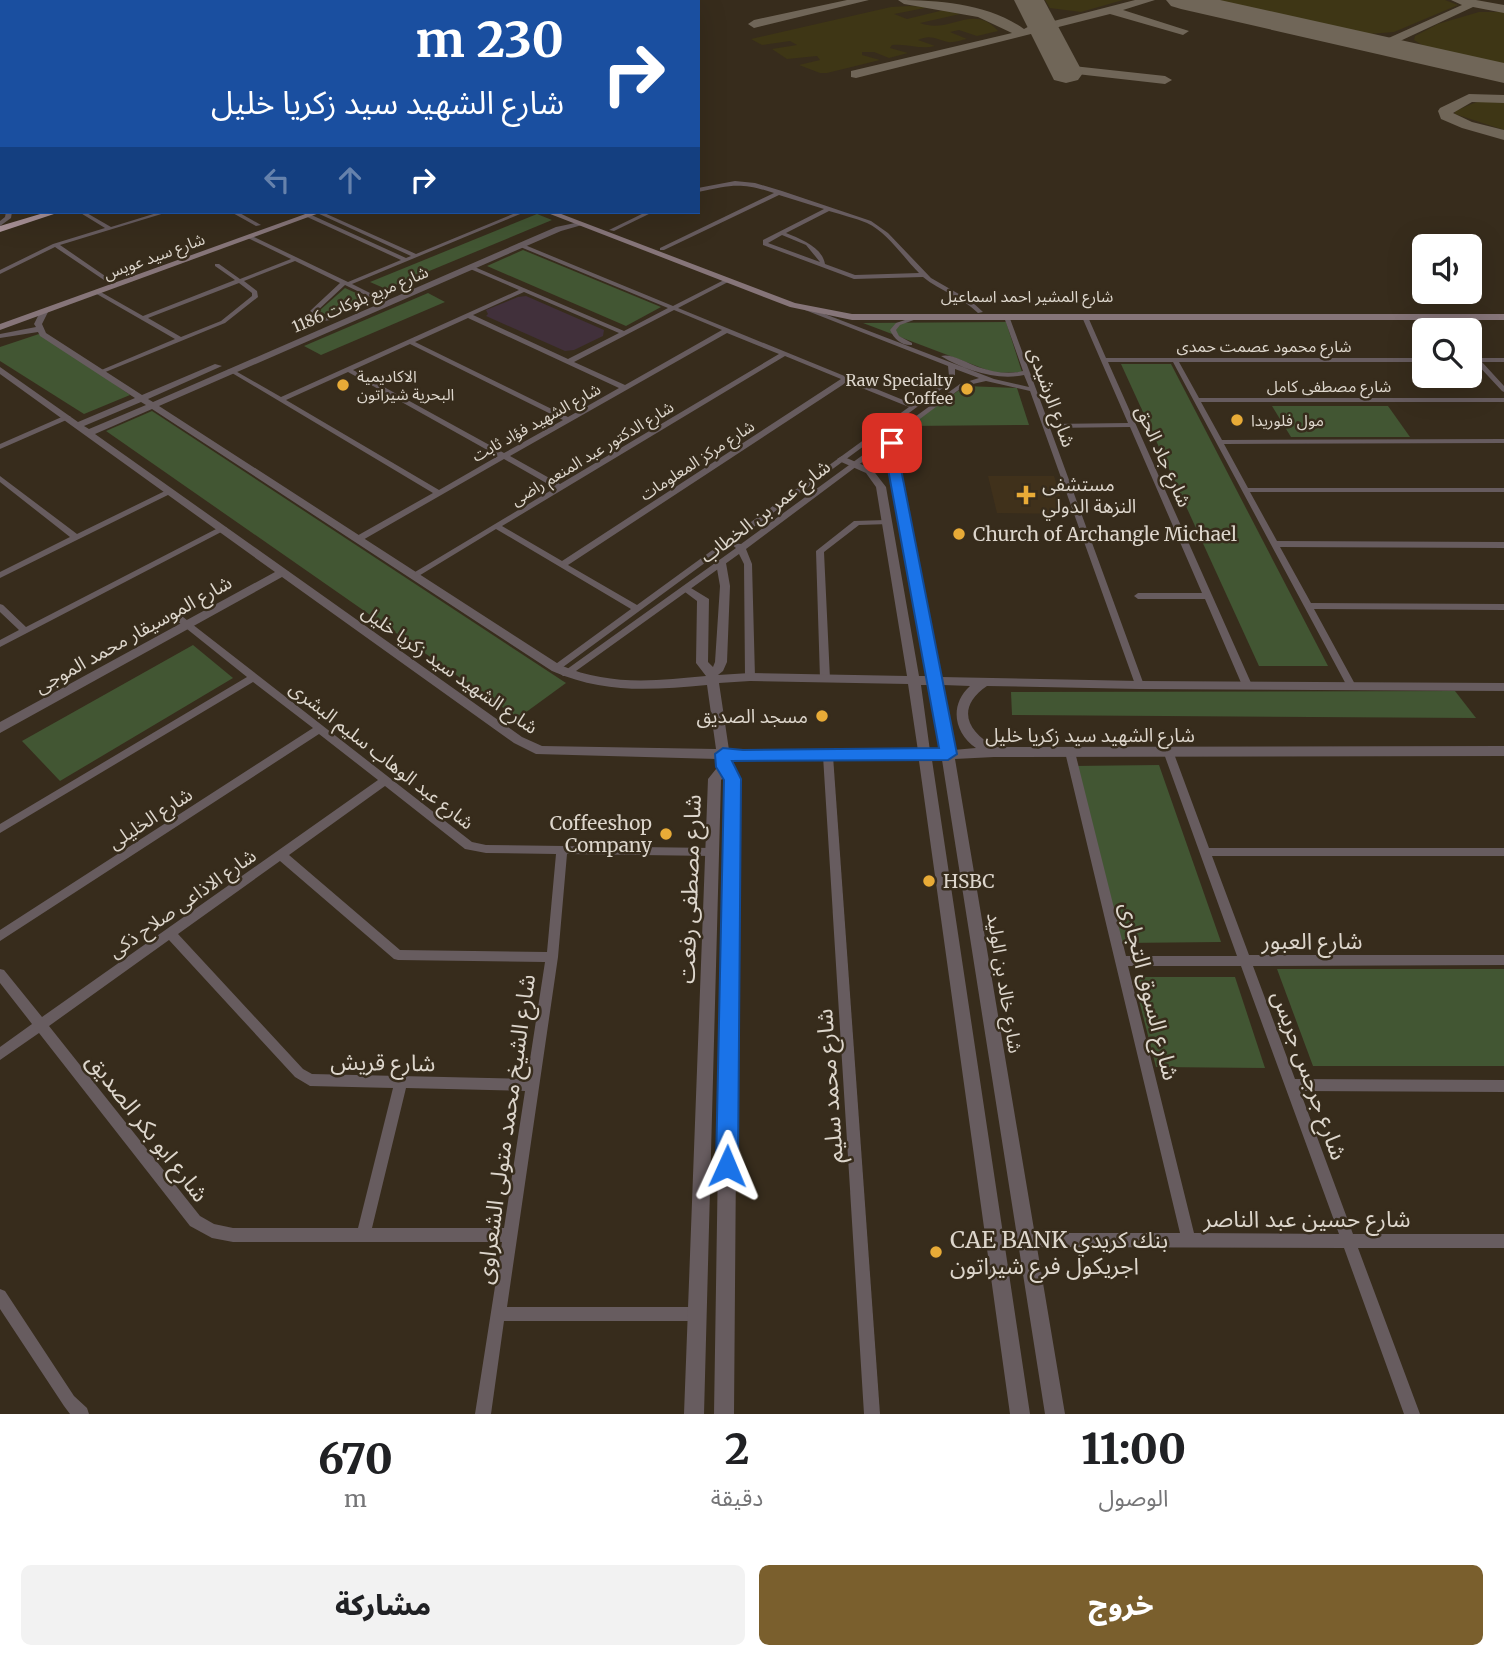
<!DOCTYPE html>
<html lang="ar">
<head>
<meta charset="utf-8">
<style>
  body { margin:0; font-family:Merriweather,"Noto Sans Arabic",serif; background:#f2f2f2; color:#202124; direction:rtl; height:100vh; display:flex; flex-direction:column; font-size:26px; white-space:nowrap }
  * { box-sizing:border-box; margin:0 }
  p { font-size:23px; color:#757577 }
  .icon { flex:none; width:38px; height:38px; fill:none; stroke:currentColor; stroke-width:2; stroke-linecap:round; stroke-linejoin:round }
  .map { position:relative; height:1414px; overflow:hidden; direction:ltr }
  .drawer { display:flex; flex-direction:column; background:#fff; flex:1 }
  .drawer>* { flex:none }
  .hud { position:absolute; left:0px; top:0px; width:700px; height:214px; box-shadow:0 7px 28px #0002; direction:rtl; background:#1a4fa0; color:#fff; overflow:hidden }
  .controls { position:absolute; left:1412px; top:234px; display:grid; gap:14px }
  .controls a { display:grid; place-items:center; width:70px; height:70px; border-radius:10px; background:#fff; box-shadow:0 7px 28px #0002; font-size:35px }
  .pin { position:absolute; display:grid; place-items:center; width:60px; height:60px; color:#fff; margin:-30px; border-radius:14px; box-shadow:0 4px 10px #0006 }
  .me { position:absolute; width:77px; margin:-38px; rotate:1deg; stroke-linejoin:round; filter:drop-shadow(0 0 5px #0008) }
  .turn { display:flex; align-items:center; gap:24px; height:147px; padding:0 21px; font-size:32px }
  .turn .icon { width:91px; height:91px; stroke-width:2.5 }
  .turn b { display:block; font-size:49px; line-height:60px }
  .lanes { display:flex; align-items:center; height:66px; padding:0 21px; background:#0003; justify-content:center; gap:35px; direction:ltr }
  .lanes .off { opacity:.35 }
  .eta { display:flex; justify-content:space-evenly; align-items:center; height:119px; text-align:center }
  .eta b { font-size:42px; font-weight:800; line-height:49px }
  .cta { display:flex; gap:14px; margin-top:auto; padding:14px 21px }
  .cta a { flex:1; height:80px; border-radius:10px; background:#7a5f2d; color:#fff; font-size:28px; font-weight:800; line-height:80px; text-align:center }
  .cta a+a { background:#f2f2f2; color:#202124 }
  .map>svg:first-child { display:block }
  .built { fill:#40311b }
  .education { fill:#41303b }
  .green { fill:#425633 }
  .sand { fill:#3e3615 }
  .lines { fill:none; stroke-linecap:round; stroke-linejoin:round }
  .taxiway { fill:#706658; fill-rule:evenodd }
  .runway { fill:#706658; fill-rule:evenodd }
  .minor { fill:#675c5f; fill-rule:evenodd }
  .tertiary { fill:#675c5f; fill-rule:evenodd }
  .secondary { fill:#867579; fill-rule:evenodd }
  .trunk { fill:#a89197; fill-rule:evenodd }
  .route { fill:#1a73e8; stroke:#114b97; stroke-width:2 }
  .poi-dot { fill:#e8ab37; stroke:#372c1c; stroke-width:2.5 }
  .labels { text-anchor:middle; dominant-baseline:central; stroke-width:5; stroke-linejoin:round; paint-order:stroke }
  .far-street-label { font-size:16px; fill:#ddd6cc; stroke:#372c1c }
  .far-poi-label { font-size:16px; fill:#ddd6cc; stroke:#372c1c; text-anchor:start }
  .street-label { font-size:19px; fill:#ddd6cc; stroke:#372c1c }
  .poi-label { font-size:19px; fill:#ddd6cc; stroke:#372c1c; text-anchor:start }
  .near-street-label { font-size:23px; fill:#ddd6cc; stroke:#372c1c }
  .near-poi-label { font-size:23px; fill:#ddd6cc; stroke:#372c1c; text-anchor:start }
</style>
</head>
<body>
<div class="map">
<svg width="1504" height="1414" viewBox="0 0 1504 1414">
  <rect width="100%" height="100%" fill="#372c1c"/>
  <!-- built -->
  <path class="built" d="M988,476h66l12,38 -69,-1z"/>
  <!-- education -->
  <path class="education" d="M526,296l78,34 -1,6 -29,14 -9,1 -79,-35 2,-2 -2,-4 32,-13z"/>
  <!-- green -->
  <g class="green">
    <path d="M537,214l15,6 -166,69 -16,-7z"/>
    <path d="M523,250l138,57 -35,19 -139,-60z"/>
    <path d="M345,288l22,10 -40,17 -8,-4z"/>
    <path d="M428,293l17,9 -124,53 -17,-9z"/>
    <path d="M1006,322l16,50 -27,1 -132,-50z"/>
    <path d="M42,333l88,62 -46,19 -84,-53v-14z"/>
    <path d="M1121,364h50l157,302h-69z"/>
    <path d="M965,386l52,2 12,37 -121,1z"/>
    <path d="M1272,406h116l22,31h-119z"/>
    <path d="M152,411l414,272 -48,35 -412,-287z"/>
    <path d="M193,645l40,33 -173,103 -38,-40z"/>
    <path d="M1455,691l21,27 -464,-3 -1,-23z"/>
    <path d="M1159,765l62,177 -100,1 -49,-177z"/>
    <path d="M1277,969h227v97h-191z"/>
    <path d="M1133,977h102l30,91 -109,-1z"/>
  </g>
  <!-- sand -->
  <g class="sand">
    <path d="M1045,0h78l-42,12 -31,-4z"/>
    <path d="M1202,0h243l13,5 -64,27 -25,2 -29,-3z"/>
    <path d="M909,6l21,1 -36,7 13,5 37,-9 16,4 -40,9c30,12 53,-21 78,8l-21,5 -18,-6 -9,2 17,7c-6,1 -13,4 -19,3 -12,-3 -18,-8 -30,-2l17,6c-16,4 -27,-3 -43,-1l-2,3 18,5 -19,5 -15,-6h-12v3l18,5 -53,13h-7l-21,-8 21,-5 -3,-4 -30,3 -15,-10 25,-4 -7,-4 -28,4 -11,-6 140,-32z"/>
    <path d="M1479,12h25v56l-70,-16 -20,-12 1,-4 23,-12z"/>
    <path d="M1479,101l25,2v27l-49,-16v-3z"/>
  </g>
  <g class="lines">
    <!-- taxiway -->
    <g class="taxiway">
      <path d="M847,0h22l-115,28 -6,-4 6,-4z"/>
      <path d="M898,0c42,0 91,4 126,29l13,-7 9,1 89,-23h20l-32,10 66,21 -6,4 -73,-21 -254,64 -5,-1v-6l161,-38 -34,-16 -74,-13z"/>
      <path d="M1451,0h25l28,5v8l-31,-6 -88,41 -5,1 -7,-4 89,-40z"/>
      <path d="M1064,65l101,11 7,4 -7,4 -106,-12 -2,-3z"/>
      <path d="M1469,94l35,1v8l-32,-1 -19,11 19,9 32,8v10l-42,-12 -21,-9 -3,-8 2,-3z"/>
    </g>
    <!-- runway -->
    <g class="runway">
      <path d="M1014,0h30l39,73 -5,7 -12,3 -12,-3z"/>
      <path d="M1166,0h54l284,63v20l-323,-74 -10,-3z"/>
    </g>
    <!-- minor -->
    <g class="minor">
      <path d="M399,0h4l-1,2h-4z"/>
      <path d="M493,0h4l1,2h-4z"/>
      <rect x="549" y="0" width="4" height="2"/>
      <path d="M735,181l20,2 27,8 89,30 17,12 43,45 40,23 12,11 -5,1c-16,-16 -38,-22 -55,-36l-69,2 -91,-34v-5l61,-31 -45,-14 -115,55h-4v-2l114,-55c-33,-11 -43,-8 -76,-1v-4zM829,211c13,4 26,7 38,12 21,10 36,34 52,50l-64,2 -30,-11c-3,-17 -24,-25 -39,-31zM782,235l24,10 14,17 -52,-19z"/>
      <path d="M79,212h6l26,15 49,-15h8l-108,33 48,33v2h-4l-49,-33 -55,27v-4l53,-26 52,-16z"/>
      <path d="M231,212h7l23,13 -5,1z"/>
      <path d="M315,212h7l94,42 102,-42h7l-173,72 36,18v2h-4l-39,-19 -28,26 13,9 -5,1 -15,-10 30,-28 -45,-22 -51,20 13,10 1,6 -33,26 -122,50h-4v-2l76,-32 -80,-46v-2h4l44,25 92,-36 -20,-14v-2h4l21,15 51,-20 -43,-21 -1,-1 3,-2 98,47 53,-22 -96,-44 -1,-1 3,-2 99,45 5,-2zM239,283l13,10v3l-31,25 -40,16 -33,-19z"/>
      <path d="M646,212h7l-39,19 -5,-1z"/>
      <path d="M520,243l153,63 53,-27h4v2l-52,27 235,96 30,-21 6,-7 -1,-10 -143,-56v-2h4l185,71 35,8 -5,-12c-27,6 -60,-5 -83,-19 10,-3 26,7 37,11 15,5 30,8 45,4l-19,-54 5,-1 40,108 79,-1 -46,-106 3,-2 3,2 18,41h318v4h-245l20,36h305v4h-303l21,38 282,-1v4l-280,1 24,44h256v4h-254l27,49 227,1v6l-224,-1 31,56 193,1v6l-190,-1 42,77 -5,3 -3,-1 -175,-326h-65l144,323 -2,2h-6l-2,-2 -37,-86h-67l-4,-3 4,-3h64l-72,-166 -80,1 94,257 -2,2h-6l-106,-296 -44,-10 -22,5 -218,163 6,15 3,113 -2,2 -3,1 -5,-3 -1,-113 -5,-10 -170,122h-6l-2,-2 2,-2 173,-124 -4,-3 1,-2 8,1 219,-160 19,-6 -24,-9v7l-8,9 -388,285h-6l-2,-2 2,-2 78,-57 -135,-80 -79,48 -3,1 -4,-3 145,-87 -51,-29 -143,82h-6v-4l78,-44 -206,-123 5,-1 49,28 238,-107 -51,-22v-2l2,-1 154,66 44,-23 -150,-62v-2zM524,292l95,41 -51,26 -95,-44zM674,310l48,20 -97,55 -51,-23zM468,318l151,70 -51,29 -153,-75zM727,333l52,21 -219,130 -50,-28zM410,344l153,76 -59,33 -151,-83zM785,356l56,23 -279,182 -60,-35zM348,372l150,84 -59,34 -153,-90zM847,382l62,25 -272,198 -69,-40z"/>
      <path d="M917,316l5,1 -22,8 -4,5 3,6 13,7v2c-10,1 -18,-6 -22,-15l6,-7z"/>
      <path d="M1470,358h34v4h-22l22,24v6l-2,-1 -27,-29h-5z"/>
      <path d="M64,416h6l1,2 -71,31v-5z"/>
      <path d="M0,476l77,58 90,-44h6l1,2 -174,86v-6l70,-35 -70,-55z"/>
      <path d="M886,520h3v4l-30,1 -35,27 6,127 -2,2h-6l-2,-2 -4,-128 38,-30z"/>
      <path d="M220,527h6l1,2 -227,118v-7l19,-10 -19,-18v-8l3,1 23,22z"/>
      <path d="M180,616l3,1 289,225 14,3 227,3 4,1 1,3 -1,3 -4,1 -146,-2 -9,103 -51,350h190l5,2 2,5 -2,5 -5,2h-193l-13,93h-16l27,-172h-269l-21,-4 -22,-12 -151,-193 -39,27v-13l32,-23 -32,-41v-14l4,1 38,47 336,-237 -59,-46 -319,207v-11l313,-202 -60,-46 -253,151v-9l247,-147 -70,-56 -1,-2 1,-2zM385,786l80,63 21,4 70,1 -9,98 -147,-2 -111,-95zM280,861l114,98 4,1 147,2 -18,117 -215,-5 -9,-5 -125,-135zM169,940l126,137 15,9 83,2 -35,140h-125l-19,-4 -14,-8 -151,-190zM406,1088l119,3 -21,137h-132z"/>
      <path d="M1168,747l4,1 1,3 36,97h295v8h-292l37,99h255v10l-251,1 42,113 209,1v12l-204,-1 53,143h151v14h-146l62,166h-16l-60,-166 -317,-1 -5,-2 -2,-5 2,-5 5,-2h153l-115,-481 1,-3h8l1,3 51,204h111l-74,-205 1,-3zM1128,966h113l98,268 -145,-1z"/>
      <path d="M828,752l4,1 1,3 47,658h-16l-41,-658 1,-3z"/>
      <path d="M0,1289l5,2 69,105 13,12 2,6h-19l-6,-8 -64,-97z"/>
    </g>
    <!-- tertiary -->
    <g class="tertiary">
      <rect x="464" y="0" width="4" height="2"/>
      <rect x="0" y="202" width="2" height="6"/>
      <path d="M6,212h6l-1,6 -11,8v-5l5,-4z"/>
      <path d="M580,222l4,2 -2,1 -21,6 -402,175 401,259c49,21 94,16 146,11l-10,-13 1,-62 -16,-12 5,-4 23,14 -1,63 5,5 2,-5 5,-76 -4,-23 5,-3 5,3 4,23 -3,76 -4,9 -5,4 32,-2 157,3 -31,-189 -10,-14 -27,-12 -2,-2 5,-3 30,13 14,18 33,189h10l-40,-207 -1,-34 5,-3 5,3 1,34 42,208 198,4 365,2v8l-365,-2 -152,-3c-31,21 -21,46 9,61l508,-1v10l-510,1 -39,2 110,655h-20l-103,-654h-10l98,654h-20l-91,-653 -189,-1 -1,3 10,16 -5,635h-20l10,-637 -3,3 -17,634h-20l24,-635 12,-15 -3,-5 -181,-5 -22,-11 -232,-166 -282,156v-11l275,-150 -275,-198v-7l78,55 57,-24 -95,-62 -2,-4 -38,6v-4l36,-7 -2,-3 7,-14 7,-2 1,2 -7,14 4,9 96,62 73,-31 7,2 -74,33 5,3 403,-175zM141,402l5,3 -57,24 -5,-3zM152,409l400,262c53,23 99,19 155,14l9,64 -174,-3 -20,-9 -427,-303zM750,681l158,3 10,67 -189,-1 -10,-67zM921,685h10l10,65 -11,1zM943,685l27,1c-21,19 -16,47 6,62l-23,2z"/>
    </g>
    <!-- secondary -->
    <g class="secondary">
      <path d="M311,212h11l-322,118v-6z"/>
      <path d="M545,212h11l239,91 57,11h652v6h-652l-62,-13z"/>
    </g>
    <!-- trunk -->
    <g class="trunk">
      <rect x="471" y="0" width="6" height="2"/>
      <path d="M484,0h6l1,2h-6z"/>
      <path d="M0,193l2,1v6l-2,-1z"/>
      <path d="M47,212h13l-60,20v-6z"/>
    </g>
  </g>
  <!-- route -->
  <path class="route" d="M892,439l7,4 2,26 56,285 -9,6 -216,1 9,18 -3,387 -3,8 -8,3 -8,-3 -3,-8 8,-386 -8,-13 -1,-13 8,-6 20,2 196,-2 -51,-279 -2,-26z"/>
  <!-- markers -->
  <g class="poi-dot">
    <circle cx="343" cy="385" r="7"/>
    <circle cx="967" cy="389" r="7"/>
    <circle cx="1237" cy="420" r="7"/>
    <path d="M1022.5 484.5h7v7h7v7h-7v7h-7v-7h-7v-7h7z"/>
    <circle cx="959" cy="534" r="7"/>
    <circle cx="822" cy="716" r="7"/>
    <circle cx="666" cy="834" r="7"/>
    <circle cx="929" cy="881" r="7"/>
    <circle cx="936" cy="1252" r="7"/>
  </g>
  <g class="labels">
    <!-- far-street labels -->
    <g class="far-street-label">
      <text transform="translate(154 256) rotate(-20)">شارع سيد عويس</text>
      <text x="1027" y="296">شارع المشير احمد اسماعيل</text>
      <text transform="translate(360 299) rotate(-23)">شارع مربع بلوكات 1186</text>
      <text x="1264" y="346">شارع محمود عصمت حمدى</text>
      <text x="1329" y="386">شارع مصطفى كامل</text>
      <text transform="translate(536 422) rotate(-29)">شارع الشهيد فؤاد ثابت</text>
      <text transform="translate(592 453) rotate(-31)">شارع الدكتور عبد المنعم راضى</text>
      <text transform="translate(697 460) rotate(-33)">شارع مركز المعلومات</text>
    </g>
    <!-- far-poi labels -->
    <g class="far-poi-label">
      <text x="357" y="376">الاكاديمية<tspan x="357" dy="18">البحرية شيراتون</tspan></text>
      <text x="953" y="380" text-anchor="end">Raw Specialty<tspan x="953" dy="18">Coffee</tspan></text>
      <text x="1251" y="420">مول فلوريدا</text>
    </g>
    <!-- street labels -->
    <g class="street-label">
      <text transform="translate(1052 397) rotate(70)">شارع الرشيدى</text>
      <text transform="translate(1164 456) rotate(66)">شارع جاد الحق</text>
      <text transform="translate(765 511) rotate(-37)">شارع عمر بن الخطاب</text>
      <text transform="translate(133 634) rotate(-29)">شارع الموسيقار محمد الموجى</text>
      <text transform="translate(450 669) rotate(35)">شارع الشهيد سيد زكريا خليل</text>
      <text x="1090" y="735">شارع الشهيد سيد زكريا خليل</text>
      <text transform="translate(382 755) rotate(38)">شارع عبد الوهاب سليم البشرى</text>
      <text transform="translate(150 818) rotate(-33)">شارع الخليلى</text>
      <text transform="translate(182 903) rotate(-35)">شارع الاذاعى صلاح ذكى</text>
      <text transform="translate(1005 983) rotate(81)">شارع خالد بن الوليد</text>
    </g>
    <!-- poi labels -->
    <g class="poi-label">
      <text x="1042" y="484">مستشفى<tspan x="1042" dy="22">النزهة الدولي</tspan></text>
      <text x="973" y="534">Church of Archangle Michael</text>
      <text x="808" y="716" text-anchor="end">مسجد الصديق</text>
      <text x="652" y="823" text-anchor="end">Coffeeshop<tspan x="652" dy="22">Company</tspan></text>
      <text x="943" y="881">HSBC</text>
    </g>
    <!-- near-street labels -->
    <g class="near-street-label">
      <text transform="translate(689 889) rotate(-88)">شارع مصطفى رفعت</text>
      <text x="1312" y="940">شارع العبور</text>
      <text transform="translate(1150 991) rotate(76)">شارع السوق التجارى</text>
      <text transform="translate(383 1062) rotate(1)">شارع قريش</text>
      <text transform="translate(1310 1075) rotate(70)">شارع جرجس جريس</text>
      <text transform="translate(829 1086) rotate(-94)">شارع محمد سليم</text>
      <text transform="translate(148 1127) rotate(52)">شارع ابو بكر الصديق</text>
      <text transform="translate(505 1129) rotate(-82)">شارع الشيخ محمد متولى الشعراوى</text>
      <text x="1307" y="1218">شارع حسين عبد الناصر</text>
    </g>
    <!-- near-poi labels -->
    <g class="near-poi-label">
      <text x="950" y="1239">CAE BANK بنك كريدي<tspan x="950" dy="26">اجريكول فرع شيراتون</tspan></text>
    </g>
  </g>
</svg>
<div class="controls">
<a><svg class="icon" aria-label="sound" viewBox="0 0 24 24"><path d="M4 9h4l5-4v14l-5-4H4zM17 9q2 3 0 6"/></svg></a>
<a><svg class="icon" aria-label="search" viewBox="0 0 24 24"><circle cx="10" cy="10" r="6"/><path d="M15 15l6 6"/></svg></a>
</div>
<div class="pin" style="left:892px;top:443px;background:#d93025"><svg class="icon" aria-label="arrive" viewBox="0 0 24 24"><path d="M6 21V4h12l-3 4 3 4H6"/></svg></div>
<svg class="me" style="left:727px;top:1166px" viewBox="-20 -20 40 40"><path d="M0-17L14 15 0 8-14 15z" fill="#1a73e8" stroke="#fff" stroke-width="4"/></svg>
<div class="hud">
<div class="turn"><svg class="icon" aria-label="right" viewBox="0 0 24 24"><path d="M7 20v-9h11M14 6l5 5-5 5"/></svg><div><b>230 m</b>شارع الشهيد سيد زكريا خليل</div></div>
<div class="lanes"><svg class="icon off" aria-label="left" viewBox="0 0 24 24"><path d="M17 20v-9H6M10 6l-5 5 5 5"/></svg><svg class="icon off" aria-label="ahead" viewBox="0 0 24 24"><path d="M12 20V5M6 11l6-6 6 6"/></svg><svg class="icon" aria-label="right" viewBox="0 0 24 24"><path d="M7 20v-9h11M14 6l5 5-5 5"/></svg></div>
</div>
</div>
<section class="drawer">
<div class="eta">
<div><b>11:00</b><p>الوصول</p></div>
<div><b>2</b><p>دقيقة</p></div>
<div><b>670</b><p>m</p></div>
</div>
<div class="cta"><a>خروج</a><a>مشاركة</a></div>
</section>
</body>
</html>
